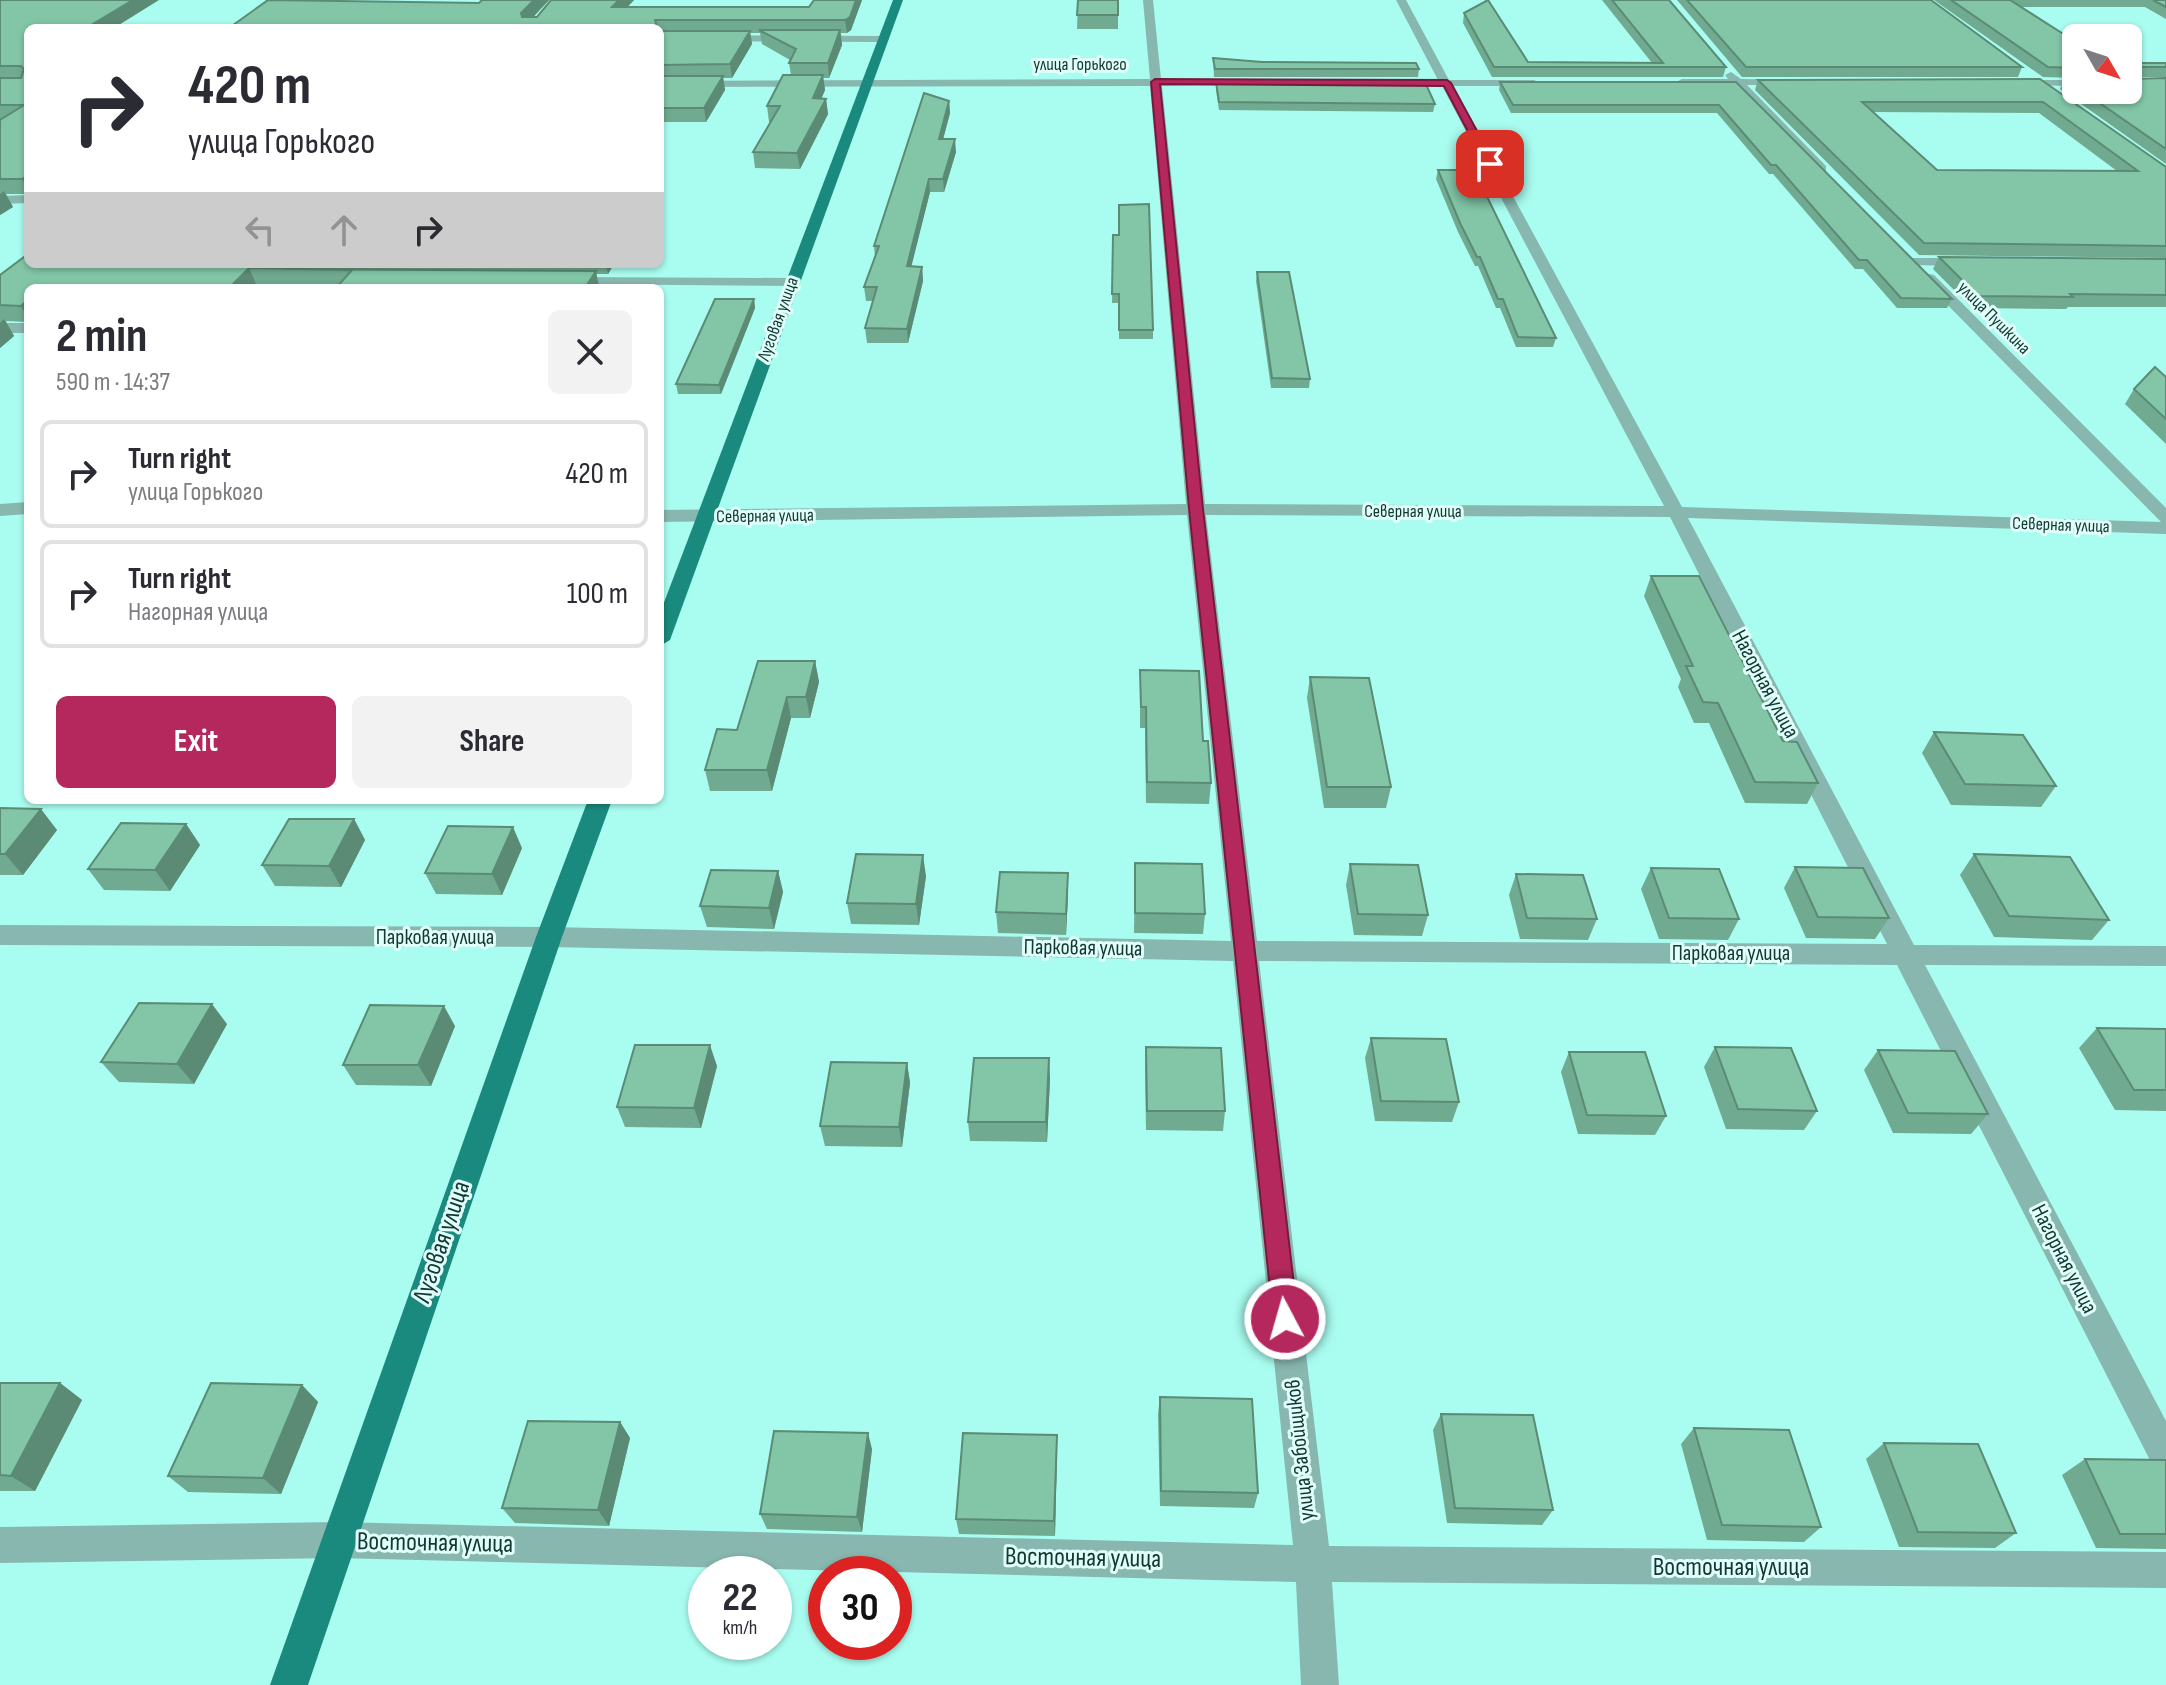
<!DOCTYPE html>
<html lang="en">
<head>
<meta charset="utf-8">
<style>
  body { margin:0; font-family:"Sofia Sans Condensed",sans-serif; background:#f2f2f3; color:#2b2b33; height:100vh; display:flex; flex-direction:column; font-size:30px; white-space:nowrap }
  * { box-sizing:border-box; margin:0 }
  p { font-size:26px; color:#7c7c81 }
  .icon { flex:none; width:44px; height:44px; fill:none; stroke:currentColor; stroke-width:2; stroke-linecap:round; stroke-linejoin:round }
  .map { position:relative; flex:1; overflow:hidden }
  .panel { position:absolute; left:24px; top:284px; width:640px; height:520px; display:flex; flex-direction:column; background:#fff; border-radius:12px; box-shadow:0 2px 6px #0004 }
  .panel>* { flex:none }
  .guide { position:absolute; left:24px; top:24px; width:640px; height:244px; border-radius:12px; box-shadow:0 2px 6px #0004; background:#fff; color:#2b2b33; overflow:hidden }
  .needle { width:52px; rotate:129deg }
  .buttons { position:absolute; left:2062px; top:24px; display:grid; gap:16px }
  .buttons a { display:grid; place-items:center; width:80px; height:80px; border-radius:12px; background:#fff; box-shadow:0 2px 6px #0004; font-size:40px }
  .speed { position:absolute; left:688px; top:1556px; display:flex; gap:16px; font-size:40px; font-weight:700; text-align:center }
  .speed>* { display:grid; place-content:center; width:104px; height:104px; border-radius:50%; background:#fff; box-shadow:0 2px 6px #0004; line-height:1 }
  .speed small { font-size:20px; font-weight:400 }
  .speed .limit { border:12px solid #d22; background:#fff; color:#111 }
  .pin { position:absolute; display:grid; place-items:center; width:68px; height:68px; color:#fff; margin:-34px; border-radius:16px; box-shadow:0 4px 12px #0006 }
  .me { position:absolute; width:88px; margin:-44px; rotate:354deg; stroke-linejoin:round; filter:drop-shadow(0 0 6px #0008) }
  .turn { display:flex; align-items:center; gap:28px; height:168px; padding:0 32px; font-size:36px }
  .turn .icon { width:104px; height:104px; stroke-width:2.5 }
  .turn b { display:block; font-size:56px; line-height:68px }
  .lanes { display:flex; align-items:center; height:76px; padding:0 32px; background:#0003; justify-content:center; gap:40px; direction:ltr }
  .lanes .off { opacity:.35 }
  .round { display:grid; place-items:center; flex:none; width:84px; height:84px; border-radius:12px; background:#f2f2f3 }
  .head { display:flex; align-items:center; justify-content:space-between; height:136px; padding:0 32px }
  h1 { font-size:48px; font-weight:700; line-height:60px }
  .action { display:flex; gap:16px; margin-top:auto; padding:16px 32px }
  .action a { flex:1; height:92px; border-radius:12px; background:#b5285d; color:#fff; font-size:32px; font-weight:700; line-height:92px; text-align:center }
  .action a+a { background:#f2f2f3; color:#2b2b33 }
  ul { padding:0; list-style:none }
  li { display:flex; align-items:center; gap:24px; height:108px; margin:0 16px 12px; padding:0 16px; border:4px solid #e1e1e2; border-radius:12px }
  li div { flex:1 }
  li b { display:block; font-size:30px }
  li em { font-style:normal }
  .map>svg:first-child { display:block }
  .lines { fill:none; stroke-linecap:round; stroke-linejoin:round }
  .minor { fill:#88b7af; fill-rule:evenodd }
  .major { fill:#1a8a7e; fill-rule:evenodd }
  .wall { fill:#70aa90; fill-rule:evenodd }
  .shaded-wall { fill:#5b8b75 }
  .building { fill:#82c6a7; stroke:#5b8b75; stroke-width:2; fill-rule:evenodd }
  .route { fill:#b5285d; stroke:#761a3c; stroke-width:2 }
  .labels { text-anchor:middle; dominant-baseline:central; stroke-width:6; stroke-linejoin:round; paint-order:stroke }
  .far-street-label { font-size:18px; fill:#143733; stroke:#e0fffa }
  .street-label { font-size:22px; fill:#143733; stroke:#e0fffa }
  .near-street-label { font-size:26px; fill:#143733; stroke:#e0fffa }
</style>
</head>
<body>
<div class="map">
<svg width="2166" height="1685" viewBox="0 0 2166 1685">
  <rect width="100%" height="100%" fill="#a9fdf0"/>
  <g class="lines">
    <!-- minor -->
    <g class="minor">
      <path d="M1143,0h10l8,79h137l6,3 -6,3 -136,1 43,418 459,2 -222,-420 -14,-3 10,-3 -42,-80h10l43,80h85l6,3 -6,3h-81l229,421 479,15 -237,-241 -2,-3 7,-4 5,1 232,233v26l-478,-16 226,427 252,1v20l-241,-1 241,456v52l-12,-5 -257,-503 -638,-4 70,585 837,6v36l-834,-6 7,103h-38l-5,-103 -959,-24 -337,5v-36l337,-5 956,23 -60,-584 -684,-14 -549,-2v-20l549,2 682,14 -44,-426 -527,7v-12l526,-6 -36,-418 -490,1v-6l490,-2zM1206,515l464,2 217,427 -630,-3z"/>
      <path d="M660,35l224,1 5,3 -5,3 -224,-1z"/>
      <path d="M1731,72l10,7 53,1 2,2 -6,3h-43l79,81v6h-8l-83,-87h-53l-6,-3 6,-3h46l-3,-4z"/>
      <path d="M2014,80h62v6l-66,-1v-4z"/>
      <path d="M28,195v8l-28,1v-8z"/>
      <path d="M1913,258h54l7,4 -7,4 -59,-1 -2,-3z"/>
      <path d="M568,277l223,1 7,4 -7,4 -228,-2 -2,-3z"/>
      <rect x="0" y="323" width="28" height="10"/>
      <path d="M28,502v12l-28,2v-12z"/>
    </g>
    <!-- major -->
    <g class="major">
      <path d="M893,0h10l-233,640 -10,6v-33z"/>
      <path d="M588,800h24l-50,137 -254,748h-38l266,-748z"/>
    </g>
  </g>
  <!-- wall -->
  <g class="wall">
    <path d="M0,0l28,28v166h-22l7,13 -13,8v-95l1,-1h-1z"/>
    <path d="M268,0l211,3 70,-3 -16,17h4l14,-17h83l-7,7h182l53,-7 -11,30 -4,3h-6l1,12 -13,33h-6l2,12 -4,9h5l2,15 -28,55 -45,-1 -2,-16 18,-30h-2l-2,-16 24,-31 -2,-12 1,-3 -28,-16 -2,-11h-10l2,11 -20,34h-9l2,12 -19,32h-46v-94h-431z"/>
    <path d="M1078,0h40v29h-41z"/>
    <path d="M1602,0h67l57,67 -3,10h-231l-29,-54 1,-10 64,49 124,1z"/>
    <path d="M1677,0h254l91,67 -4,10h-276z"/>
    <path d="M1934,0h232v19l-21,-12h-124l55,35v36l-33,-1z"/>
    <path d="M1213,58l49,4 157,7 -1,8h-204z"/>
    <path d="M2128,63h38v14h-34l1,2 33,-1v86l-106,-75 5,-10 11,-1v12h52z"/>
    <path d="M2040,79l126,88v91l-247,-3 -164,-165 3,-10zM1873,112l166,1 78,58 -180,-1z"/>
    <path d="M1216,82l219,22 -2,8 -214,-2 -3,-20z"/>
    <path d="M1500,82h236l216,217 -5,9h-50l-34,-39h-8l-82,-95h-4l-52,-61h-206l-12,-23z"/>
    <path d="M949,101l1,12 -7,26 13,13 -12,40h-14l-19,74 11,1 1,14 -15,62h-41l-2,-15 8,-27h-7l-2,-14 11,-30 -1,-11z"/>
    <path d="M1438,170l118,168 -3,9h-37l-16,-39h-4l-18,-42h-3l-17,-34 -22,-53z"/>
    <path d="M1113,235l40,95v9h-34v-36h-7z"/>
    <path d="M1939,257l227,2v48h-98l-2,2 -94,-1 -39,-39z"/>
    <path d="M28,264h586l-6,10h-12l4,13 -263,-1 -81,-2 -3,4h-225v34l-22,-1 8,15 -14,12v-73z"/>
    <path d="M1257,272l53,107 -1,9h-38l-15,-107z"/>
    <path d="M754,299l1,9 -34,86h-43l-2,-10z"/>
    <path d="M2166,377v67l-41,-40 9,-15z"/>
    <path d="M1651,576l132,165 35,42 -11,21 -62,-1 -36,-80h-15l-16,-36 3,-8 -37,-83z"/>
    <path d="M815,661l4,21 -9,36h-19l-19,73h-62l-5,-21 32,-40z"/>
    <path d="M1140,670l71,113 -2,21 -63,-1 -1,-75h-5z"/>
    <path d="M1310,677l81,110 -5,21h-62l-17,-110z"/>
    <path d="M1934,732l122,54 -15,21 -90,-2 -29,-52z"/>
    <path d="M0,808l57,22 -34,45h-23z"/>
    <path d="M354,819l11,21 -24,47 -66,-1 -13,-21z"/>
    <path d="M186,824l14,21 -30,46 -66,-1 -16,-21z"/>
    <path d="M522,848l-20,47 -66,-1 -11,-21z"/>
    <path d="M1974,854l135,66 -17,20 -98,-3 -34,-62z"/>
    <path d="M1135,863l70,51 -2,20 -69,-1z"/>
    <path d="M1350,864l78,51 -6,21 -68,-1 -8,-50z"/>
    <path d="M1795,867l94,51 -14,21 -69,-1 -22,-50z"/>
    <path d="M1651,868l88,51 -11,21 -69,-1 -18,-50z"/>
    <path d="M778,871l5,21 -9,37 -67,-2 -7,-21z"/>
    <path d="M1516,874l81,45 -9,21 -68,-1 -11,-44z"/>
    <path d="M926,876l-7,49 -68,-1 -4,-21z"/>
    <path d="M1068,894l-2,41 -68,-2 -2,-21z"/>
    <path d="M227,1024l-33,60 -75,-2 -18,-20z"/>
    <path d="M455,1026l-24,60 -75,-1 -13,-20z"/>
    <path d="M2097,1028l69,1v82l-51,-1 -36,-62z"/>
    <path d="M1371,1038l88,64 -7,20 -77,-1 -10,-63z"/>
    <path d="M1146,1047l79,64 -2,20 -77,-1 -1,-62z"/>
    <path d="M1715,1047l102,64 -13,19 -78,-1 -22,-62z"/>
    <path d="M1878,1050l110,64 -17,20 -78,-1 -29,-63z"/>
    <path d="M1569,1052l97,64 -11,19 -77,-1 -17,-62z"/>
    <path d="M907,1063l3,20 -8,64 -77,-1 -5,-20z"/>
    <path d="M717,1066l-16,62 -76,-1 -8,-20z"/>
    <path d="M1050,1078l-3,64 -77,-1 -2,-19z"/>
    <path d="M0,1383h60l22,17 -47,91h-35z"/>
    <path d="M302,1385l16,17 -37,92 -93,-2 -20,-16z"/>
    <path d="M1160,1397l98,96 -4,15 -94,-2 -2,-92z"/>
    <path d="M1441,1414l112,96 -11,15 -95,-2 -14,-93z"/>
    <path d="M620,1422l10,16 -21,88 -94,-3 -13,-15z"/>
    <path d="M1694,1428l127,99 -17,15 -97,-2 -26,-96z"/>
    <path d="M1884,1443l132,90 -21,15 -96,-1 -33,-88z"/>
    <path d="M872,1449l-10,83 -95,-3 -7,-15z"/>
    <path d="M1057,1451l-2,85 -96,-2 -3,-15z"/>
    <path d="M2085,1459l81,1v89l-70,-1 -34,-73z"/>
  </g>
  <!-- shaded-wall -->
  <g class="shaded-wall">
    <path d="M133,0h26l-45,28h-28z"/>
    <path d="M534,0h15l-24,26 -1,2 -3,-15z"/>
    <path d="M619,0h15l-19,20 -3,-13z"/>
    <path d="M856,0h6l-11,30 -4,3 -2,-13z"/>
    <path d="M840,30l2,15 -13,33 -1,-15z"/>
    <path d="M750,31l2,13 -20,34 -2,-14z"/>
    <path d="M823,75l2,15 -10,24 -2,-16z"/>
    <path d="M723,76l2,14 -19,32 -2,-14z"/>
    <path d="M826,99l2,15 -28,55 -3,-16z"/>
    <path d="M949,101l1,12 -10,38 -1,-12z"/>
    <path d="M955,139l1,13 -12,40 -1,-13z"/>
    <path d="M28,175v14l-6,-10z"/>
    <path d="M929,179l1,13 -22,88 -1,-14z"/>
    <path d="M4,191l9,16 -13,8v-21z"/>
    <path d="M285,264h10l2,5h-11z"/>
    <path d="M606,264h8l-6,10z"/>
    <path d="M922,267l1,14 -15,62 -1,-14z"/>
    <path d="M249,268l7,16 -3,4h-24z"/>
    <path d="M596,271l3,17h-14z"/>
    <path d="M754,299l1,9 -34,86 -2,-9z"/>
    <path d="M28,300v18l-7,-12z"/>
    <path d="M4,319l10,17 -14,12v-25z"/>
    <path d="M815,661l4,21 -9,36 -4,-21z"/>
    <path d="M787,697l4,21 -19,73 -5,-21z"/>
    <path d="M41,809l16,21 -34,45 -18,-21z"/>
    <path d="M354,819l11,21 -24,47 -12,-21z"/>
    <path d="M186,824l14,21 -30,46 -15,-21z"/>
    <path d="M513,827l9,21 -20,47 -10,-21z"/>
    <path d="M923,855l3,21 -7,49 -3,-21z"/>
    <path d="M778,871l5,21 -9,37 -5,-21z"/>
    <path d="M1068,873v21l-2,41v-21z"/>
    <path d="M212,1004l15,20 -33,60 -17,-20z"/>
    <path d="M444,1006l11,20 -24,60 -13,-21z"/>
    <path d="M710,1045l7,21 -16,62 -7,-20z"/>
    <path d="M1049,1058l1,20 -3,64 -1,-20z"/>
    <path d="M907,1063l3,20 -8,64 -3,-20z"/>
    <path d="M60,1383l22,17 -47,91 -24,-15z"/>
    <path d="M302,1385l16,17 -37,92 -18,-16z"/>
    <path d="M620,1422l10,16 -21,88 -11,-16z"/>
    <path d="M868,1433l4,16 -10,83 -5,-15z"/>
    <path d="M1057,1435v16l-2,85 -1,-15z"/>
  </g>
  <!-- building -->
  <g class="building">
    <path d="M0,0h133l-47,28h-58v147l-6,4h-22v-59l24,-15h-24v-27h21l3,-9 -3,-3h-21z"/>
    <path d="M268,0l211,3 3,-3h52l-13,13 1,4h15l14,-17h68l-7,7h197l5,-7h42l-6,17 -5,3h-190l2,8h-428z"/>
    <path d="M1078,0h40v15h-41z"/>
    <path d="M1488,0l40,62 135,1 -51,-63h57l57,67h-232l-30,-54z"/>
    <path d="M1687,0h244l91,67h-276z"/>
    <path d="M1951,0h59l66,42v26l-28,-1z"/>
    <path d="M2153,0h13v7z"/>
    <path d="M759,30h81l-12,33h-39l7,-14z"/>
    <path d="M660,31h90l-20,33 -70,1z"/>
    <path d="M1213,58l49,4 154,1 3,6h-204z"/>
    <path d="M2128,63h38v4h-33l-3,3 3,9 33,-1v71l-85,-59h47z"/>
    <path d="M783,75h40l-10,23 13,1 -29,54 -44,-1 27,-46h-13z"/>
    <path d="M660,76h63l-19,32h-44z"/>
    <path d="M2076,78v9l-11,-8z"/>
    <path d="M2040,79l126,88v79l-242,-3 -166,-163zM1862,102h181l95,69 -201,-1z"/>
    <path d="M1216,82h209l10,22 -216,-2z"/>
    <path d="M1500,82h236l216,217 -51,-1 -34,-38h-8l-83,-95h-5l-52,-60h-206z"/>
    <path d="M924,93l25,8 -10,38h16l-12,40h-14l-22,87 15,1 -15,62 -42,-1 12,-41h-13l15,-41h-5z"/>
    <path d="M1438,170h36l82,168 -38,-1 -15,-38h-5l-18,-42h-3l-17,-34z"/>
    <path d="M1149,204l4,126h-34v-36h-7l1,-59h6v-30z"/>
    <path d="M28,254v10h257l1,5 310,2 -11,17h-249l16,-18 -103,-2 -20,20h-201v12l-7,6 -21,-1v-30z"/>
    <path d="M1939,257l227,2v36l-96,-1 3,3 -95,-1z"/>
    <path d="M1257,272h32l21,107 -38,-1z"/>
    <path d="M715,299h39l-35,86 -43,-1z"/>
    <path d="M2155,367l11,10v42l-32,-30z"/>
    <path d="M1651,576h48l84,165 14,1 21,41 -63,-1 -37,-79 -15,-1 -17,-36h7z"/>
    <path d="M758,661h57l-9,36h-19l-20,73h-62l12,-41 20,1z"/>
    <path d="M1140,670l59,1 4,70h5l3,42 -64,-1 -1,-75h-5z"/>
    <path d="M1310,677l59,1 22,109h-64z"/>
    <path d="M1934,732l89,3 33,51 -91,-2z"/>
    <path d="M0,808l41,1 -36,45h-5z"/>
    <path d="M289,819h65l-25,47 -67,-1z"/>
    <path d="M121,823l65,1 -31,46 -67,-1z"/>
    <path d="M448,826l65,1 -21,47 -67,-1z"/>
    <path d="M856,854l67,1 -7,49 -69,-1z"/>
    <path d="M1974,854l96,3 39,63 -100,-4z"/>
    <path d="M1135,863l67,1 3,50 -70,-1z"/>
    <path d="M1350,864l68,1 10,50 -70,-1z"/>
    <path d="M1795,867l68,1 26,50 -71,-1z"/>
    <path d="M1651,868l68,1 20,50 -70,-1z"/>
    <path d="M711,870l67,1 -9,37 -69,-2z"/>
    <path d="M1000,872l68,1 -2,41 -70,-2z"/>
    <path d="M1516,874l67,1 14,44 -70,-1z"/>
    <path d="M139,1003l73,1 -35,60 -76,-2z"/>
    <path d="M370,1005l74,1 -26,59h-75z"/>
    <path d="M2097,1028l69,1v61h-32z"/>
    <path d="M1371,1038l75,1 13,63 -78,-1z"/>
    <path d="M635,1045h75l-16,63 -77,-1z"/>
    <path d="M1146,1047l75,1 4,63h-78z"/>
    <path d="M1715,1047l76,1 26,63 -79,-2z"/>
    <path d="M1878,1050l77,1 33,63 -80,-1z"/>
    <path d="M1569,1052h76l21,64 -79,-1z"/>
    <path d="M974,1058h75l-3,64h-78z"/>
    <path d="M831,1062l76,1 -8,64 -79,-1z"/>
    <path d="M0,1383h60l-49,93 -11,-1z"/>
    <path d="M211,1383l91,2 -39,93 -95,-2z"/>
    <path d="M1160,1397l92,2 6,94 -97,-2z"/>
    <path d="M1441,1414l92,1 20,95 -98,-2z"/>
    <path d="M528,1421l92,1 -22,88 -96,-2z"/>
    <path d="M1694,1428l95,2 32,97 -99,-2z"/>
    <path d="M774,1431l94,2 -11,84 -97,-3z"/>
    <path d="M963,1433l94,2 -3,86 -98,-2z"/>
    <path d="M1884,1443l94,1 38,89 -98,-1z"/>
    <path d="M2085,1459l81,1v74h-46z"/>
  </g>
  <!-- route -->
  <path class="route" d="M1155,79l292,1 4,3 44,81 -5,2 -5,-2 -41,-78 -284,-2 43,425 95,810 -4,8 -9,3 -8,-3 -4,-8 -84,-810 -38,-427z"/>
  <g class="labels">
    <!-- far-street labels -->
    <g class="far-street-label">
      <text x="1080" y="64">улица Горького</text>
      <text transform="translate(1994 318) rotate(45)">улица Пушкина</text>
      <text transform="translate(778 319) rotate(-70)">Луговая улица</text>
      <text x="1413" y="511">Северная улица</text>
      <text transform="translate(765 516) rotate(-1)">Северная улица</text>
      <text transform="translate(2061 525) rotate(2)">Северная улица</text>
    </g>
    <!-- street labels -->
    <g class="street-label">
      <text transform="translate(1765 684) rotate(62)">Нагорная улица</text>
      <text x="435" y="937">Парковая улица</text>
      <text transform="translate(1083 948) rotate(1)">Парковая улица</text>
      <text x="1731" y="953">Парковая улица</text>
      <text transform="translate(2064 1259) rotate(63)">Нагорная улица</text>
      <text transform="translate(1300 1450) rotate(-96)">улица Забойщиков</text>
    </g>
    <!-- near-street labels -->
    <g class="near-street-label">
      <text transform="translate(442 1242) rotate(-71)">Луговая улица</text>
      <text transform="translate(435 1543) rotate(1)">Восточная улица</text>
      <text transform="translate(1083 1558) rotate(1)">Восточная улица</text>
      <text x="1731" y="1567">Восточная улица</text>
    </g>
  </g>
</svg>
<div class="buttons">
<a><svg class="needle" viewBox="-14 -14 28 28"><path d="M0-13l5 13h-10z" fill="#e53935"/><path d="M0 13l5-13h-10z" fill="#7c7c81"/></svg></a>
</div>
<div class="speed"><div>22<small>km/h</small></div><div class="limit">30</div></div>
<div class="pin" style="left:1490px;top:164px;background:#d93025"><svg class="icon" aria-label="arrive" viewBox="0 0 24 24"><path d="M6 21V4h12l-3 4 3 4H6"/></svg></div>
<svg class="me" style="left:1285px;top:1319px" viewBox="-20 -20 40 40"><circle r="17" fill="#b5285d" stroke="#fff" stroke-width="3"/><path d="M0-11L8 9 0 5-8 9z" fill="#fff"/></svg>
<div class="guide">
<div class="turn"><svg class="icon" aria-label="right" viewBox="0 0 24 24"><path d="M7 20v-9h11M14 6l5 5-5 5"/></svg><div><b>420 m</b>улица Горького</div></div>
<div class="lanes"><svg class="icon off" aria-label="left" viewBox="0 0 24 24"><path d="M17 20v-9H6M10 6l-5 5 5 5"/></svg><svg class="icon off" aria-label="ahead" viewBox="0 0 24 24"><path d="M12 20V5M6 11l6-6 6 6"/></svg><svg class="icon" aria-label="right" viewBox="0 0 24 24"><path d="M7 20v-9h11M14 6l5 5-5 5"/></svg></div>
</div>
<section class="panel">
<div class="head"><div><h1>2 min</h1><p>590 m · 14:37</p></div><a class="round"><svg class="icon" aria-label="close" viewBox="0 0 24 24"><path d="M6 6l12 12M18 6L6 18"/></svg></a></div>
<ul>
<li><svg class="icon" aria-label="right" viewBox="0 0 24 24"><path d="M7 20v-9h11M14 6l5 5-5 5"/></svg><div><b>Turn right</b><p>улица Горького</p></div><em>420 m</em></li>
<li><svg class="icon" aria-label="right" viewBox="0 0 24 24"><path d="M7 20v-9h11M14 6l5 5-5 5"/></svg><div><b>Turn right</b><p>Нагорная улица</p></div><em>100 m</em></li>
</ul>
<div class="action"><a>Exit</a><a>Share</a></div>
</section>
</div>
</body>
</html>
